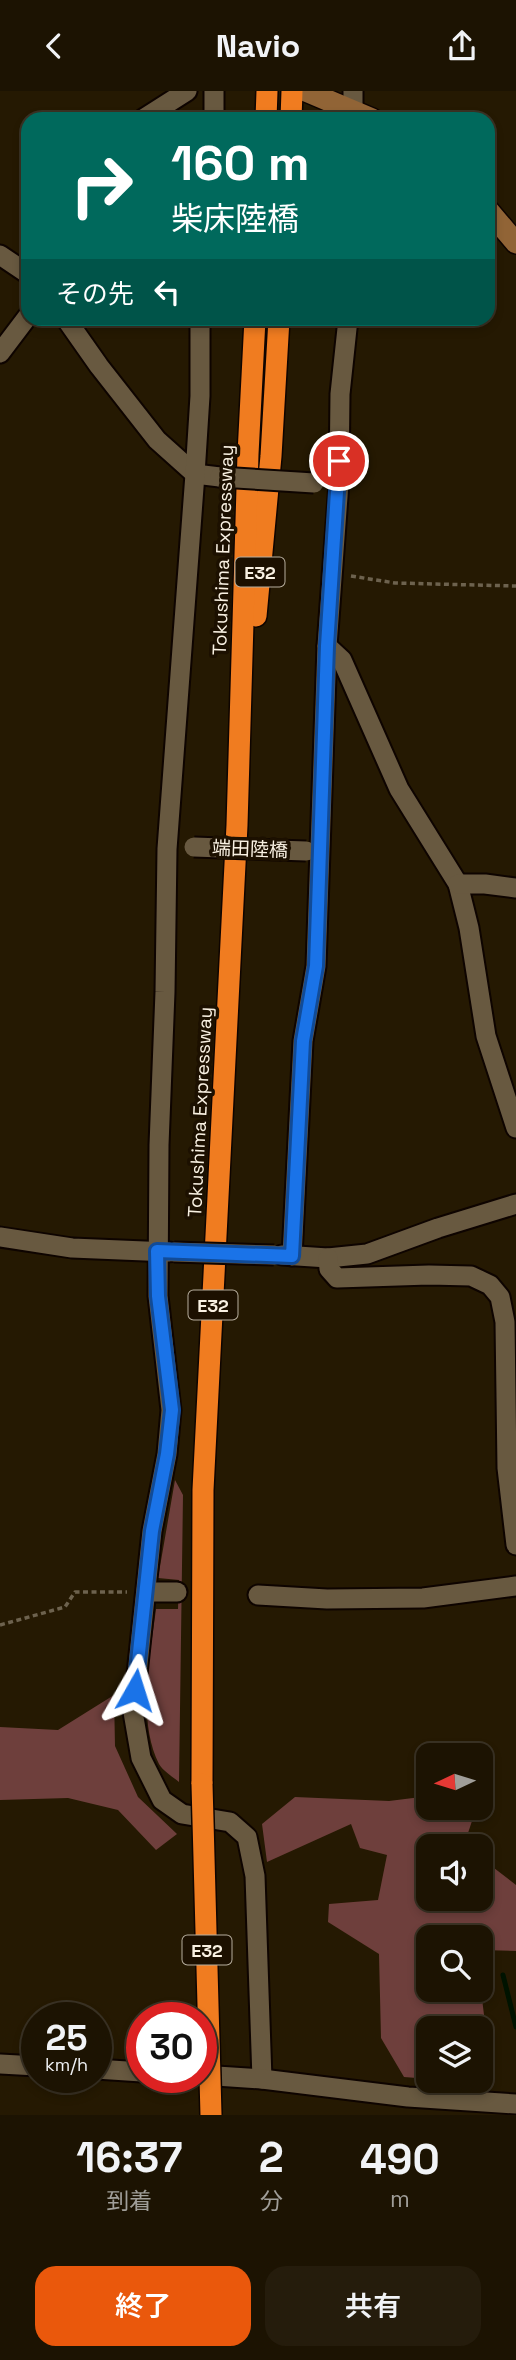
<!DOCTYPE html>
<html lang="ja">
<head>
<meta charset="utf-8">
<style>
  body { margin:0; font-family:"Space Grotesk","Noto Sans JP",sans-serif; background:#251c0c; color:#f1f3f6; height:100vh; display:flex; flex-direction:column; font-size:26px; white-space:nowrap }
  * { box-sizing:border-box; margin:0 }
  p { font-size:23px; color:#a09e99 }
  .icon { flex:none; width:38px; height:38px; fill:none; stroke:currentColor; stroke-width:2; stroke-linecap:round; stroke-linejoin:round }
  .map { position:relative; height:2024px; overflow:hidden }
  .drawer { display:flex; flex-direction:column; background:#1c1302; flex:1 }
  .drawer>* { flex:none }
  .banner { position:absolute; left:21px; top:21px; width:474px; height:214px; border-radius:21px; box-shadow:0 4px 10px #0003,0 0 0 2px #3a3224; background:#00695c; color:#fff; overflow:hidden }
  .needle { width:46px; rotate:266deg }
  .controls { position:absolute; left:416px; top:1652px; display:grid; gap:14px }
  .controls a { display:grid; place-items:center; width:77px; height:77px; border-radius:14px; background:#1c1302; box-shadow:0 4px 10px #0003,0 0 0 2px #3a3224; font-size:35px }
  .speed { position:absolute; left:21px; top:1911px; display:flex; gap:14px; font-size:35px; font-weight:700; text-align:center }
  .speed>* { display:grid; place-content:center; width:91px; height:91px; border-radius:50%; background:#1c1302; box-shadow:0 4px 10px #0003,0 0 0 2px #3a3224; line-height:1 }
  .speed small { font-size:18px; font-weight:400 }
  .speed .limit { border:10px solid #d22; background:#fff; color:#111 }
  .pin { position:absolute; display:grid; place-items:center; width:60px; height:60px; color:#fff; margin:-30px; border:4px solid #fff; border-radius:50%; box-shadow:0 2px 7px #0007 }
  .me { position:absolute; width:77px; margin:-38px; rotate:6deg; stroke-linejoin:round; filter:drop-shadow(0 0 5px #0008) }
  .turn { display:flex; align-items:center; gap:24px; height:147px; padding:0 35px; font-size:32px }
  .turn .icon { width:91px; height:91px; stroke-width:2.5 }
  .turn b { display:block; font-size:49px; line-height:60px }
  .then { display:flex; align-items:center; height:66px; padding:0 35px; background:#0003; gap:14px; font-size:26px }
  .eta { display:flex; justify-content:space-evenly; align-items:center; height:119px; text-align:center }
  .eta b { font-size:42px; font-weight:600; line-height:49px }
  .cta { display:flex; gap:14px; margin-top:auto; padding:14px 35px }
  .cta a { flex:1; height:80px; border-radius:21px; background:#ea580c; color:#fff; font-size:28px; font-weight:600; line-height:80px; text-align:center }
  .cta a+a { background:#251c0c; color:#f1f3f6 }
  header { display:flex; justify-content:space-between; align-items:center; height:91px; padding:0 35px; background:#1c1302; font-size:32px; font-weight:600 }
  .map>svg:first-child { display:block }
  .forest { fill:#6e3f3c }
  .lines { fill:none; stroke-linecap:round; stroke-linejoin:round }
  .stream { stroke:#001300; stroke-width:5 }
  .street-casing { stroke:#0e0400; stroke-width:23 }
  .secondary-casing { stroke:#0e0400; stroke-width:24 }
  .highway-casing { stroke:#0e0400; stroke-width:24 }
  .path { stroke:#6d624e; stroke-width:3.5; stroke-dasharray:5 3.5; stroke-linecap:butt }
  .street { stroke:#685940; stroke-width:19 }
  .secondary { stroke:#916436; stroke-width:21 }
  .highway { stroke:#f07c20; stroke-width:21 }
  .street-bridge-casing { stroke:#0e0400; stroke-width:23; stroke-linecap:butt }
  .highway-bridge-casing { stroke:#0e0400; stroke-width:24; stroke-linecap:butt }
  .street-bridge { stroke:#685940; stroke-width:19 }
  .highway-bridge { stroke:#f07c20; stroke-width:21 }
  .route-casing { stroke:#114b97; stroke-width:18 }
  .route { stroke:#1a73e8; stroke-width:12 }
  .labels { text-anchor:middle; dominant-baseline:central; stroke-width:7; stroke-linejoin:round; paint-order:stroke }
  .shield { fill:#1c1000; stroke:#b7ae9e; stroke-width:2 }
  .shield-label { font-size:18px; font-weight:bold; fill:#f9f1e2 }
  .street-label { font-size:19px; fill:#f9f1e2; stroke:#1c1000 }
</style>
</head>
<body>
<header><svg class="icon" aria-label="back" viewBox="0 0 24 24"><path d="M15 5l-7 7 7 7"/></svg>Navio<svg class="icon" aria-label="share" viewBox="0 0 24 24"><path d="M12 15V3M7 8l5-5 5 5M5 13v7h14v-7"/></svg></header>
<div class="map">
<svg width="516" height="2024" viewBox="0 0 516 2024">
  <rect width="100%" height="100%" fill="#251902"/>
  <!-- forest -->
  <g class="forest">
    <path d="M175,1389l8,15 -4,287c-6,-5 -16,-11 -20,-18 -22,-43 -9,-108 -3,-155h22l1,-29 -21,-2z"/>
    <path d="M114,1604l1,51 23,51 39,37 -21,16 -38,-40 -50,-12 -68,2v-73l58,3z"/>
    <path d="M429,1705v12h38l7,7 -10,30 1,1h-36v53h52v-41l35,27v66l-35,-1v-13h-52v53h52l3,25 -33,10v3h-22v51l-25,-2 -23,-39 -2,-84 -51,-32 1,-18 49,-4 9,-45 -27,-7 -9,-24 -84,38 -5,-38 33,-27 94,4z"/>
  </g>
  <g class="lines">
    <!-- stream -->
    <path class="stream" d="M503,1884l13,52"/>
    <!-- street casing -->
    <g class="street-casing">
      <g id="street">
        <path d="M214,0v28"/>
        <path d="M143,28l44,-28"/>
        <path d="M353,28v-28"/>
        <path d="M0,164l28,19"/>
        <path d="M66,228l33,47 58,74 38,34 25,3"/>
        <path d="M200,228v77l-5,78 -28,375 -2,143 -6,153 -1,151 13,114 -4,44 -15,77 -19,181 8,46 21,42 20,14 48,8 17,15 8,39 7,203"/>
        <path d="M0,262l28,-37"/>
        <path d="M327,555l15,14 57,129 59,95 11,44 17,108 30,92"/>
        <path d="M458,793h27l31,4"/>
        <path d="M0,1146l72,11 97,4"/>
        <path d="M282,1164l46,3 39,-4 71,-26 78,-24"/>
        <path d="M292,1165l11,-215 13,-75 11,-320 12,-163 1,-89 8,-75"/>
        <path d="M328,1167l1,11 8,9 92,-3 42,1 19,9 10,12 5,25 2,146 9,77"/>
        <path d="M147,1501h30"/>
        <path d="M258,1504l69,4 96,-1 93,-12"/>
        <path d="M0,1973l37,2"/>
        <path d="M96,1978l46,3"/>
        <path d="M201,1984l61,4 146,18 108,7"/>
      </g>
    </g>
    <!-- secondary casing -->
    <g class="secondary-casing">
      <g id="secondary">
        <path d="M306,0l66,28"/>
        <path d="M488,119l28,33"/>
      </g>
    </g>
    <!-- highway casing -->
    <g class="highway-casing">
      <g id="highway">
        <path d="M266,28l1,-28"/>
        <path d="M291,28l1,-28"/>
        <path d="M256,525l15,-160 8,-137"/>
        <path d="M202,1693l1,-294 34,-665 11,-371 7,-135"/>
      </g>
    </g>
    <!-- path -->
    <g class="path">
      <path d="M351,485l44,7 121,3"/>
      <path d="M0,1534l65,-18 10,-15h52"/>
    </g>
    <!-- street -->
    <use href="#street" class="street"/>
    <!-- secondary -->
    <use href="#secondary" class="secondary"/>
    <!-- highway -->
    <use href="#highway" class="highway"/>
    <!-- street-bridge casing -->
    <g class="street-bridge-casing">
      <g id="street-bridge">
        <path d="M220,386l94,6"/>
        <path d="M194,756l112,4"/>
        <path d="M174,1161l100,3"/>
      </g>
    </g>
    <!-- highway-bridge casing -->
    <g class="highway-bridge-casing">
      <path id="highway-bridge" d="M202,1693l9,331"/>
    </g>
    <!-- street-bridge -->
    <use href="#street-bridge" class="street-bridge"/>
    <!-- highway-bridge -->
    <use href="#highway-bridge" class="highway-bridge"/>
  </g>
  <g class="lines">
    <!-- route casing -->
    <g class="route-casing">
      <path id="route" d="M135,1599l17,-159 15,-77 5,-44 -14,-114 -1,-45 135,5 11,-215 13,-75 11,-320 12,-185"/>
    </g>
    <!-- route -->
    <use href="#route" class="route"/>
  </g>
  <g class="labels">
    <!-- shield labels -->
    <g class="shield">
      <rect x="235.5" y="466.5" width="49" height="29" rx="5"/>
      <rect x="188.5" y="1199.5" width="49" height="29" rx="5"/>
      <rect x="182.5" y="1844.5" width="49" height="29" rx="5"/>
    </g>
    <g class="shield-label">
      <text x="260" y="481">E32</text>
      <text x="213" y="1214">E32</text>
      <text x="207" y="1859">E32</text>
    </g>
    <!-- street labels -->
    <g class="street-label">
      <text transform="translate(223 459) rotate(-88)">Tokushima Expressway</text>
      <text transform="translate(250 758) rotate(2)">端田陸橋</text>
      <text transform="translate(200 1021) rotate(-87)">Tokushima Expressway</text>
    </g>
  </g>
</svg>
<div class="controls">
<a><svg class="needle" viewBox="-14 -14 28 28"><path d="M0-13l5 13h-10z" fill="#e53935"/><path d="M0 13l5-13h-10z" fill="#a09e99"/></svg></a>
<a><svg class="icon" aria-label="sound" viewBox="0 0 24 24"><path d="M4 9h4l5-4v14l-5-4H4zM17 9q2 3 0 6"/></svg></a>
<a><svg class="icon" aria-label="search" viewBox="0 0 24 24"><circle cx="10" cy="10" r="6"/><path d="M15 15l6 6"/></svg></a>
<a><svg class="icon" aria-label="layers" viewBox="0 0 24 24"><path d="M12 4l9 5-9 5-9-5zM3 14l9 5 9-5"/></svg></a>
</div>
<div class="speed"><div>25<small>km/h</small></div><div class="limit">30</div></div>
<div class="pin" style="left:339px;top:370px;background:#d93025"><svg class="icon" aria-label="arrive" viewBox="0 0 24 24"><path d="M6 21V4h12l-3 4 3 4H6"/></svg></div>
<svg class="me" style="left:135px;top:1599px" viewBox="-20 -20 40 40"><path d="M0-17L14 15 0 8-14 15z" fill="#1a73e8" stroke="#fff" stroke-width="4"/></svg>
<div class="banner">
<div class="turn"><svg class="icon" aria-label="right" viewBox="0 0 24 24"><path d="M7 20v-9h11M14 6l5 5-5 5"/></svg><div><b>160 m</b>柴床陸橋</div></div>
<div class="then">その先<svg class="icon" aria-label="left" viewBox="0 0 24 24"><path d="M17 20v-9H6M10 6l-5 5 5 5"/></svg></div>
</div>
</div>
<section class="drawer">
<div class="eta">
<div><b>16:37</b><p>到着</p></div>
<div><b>2</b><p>分</p></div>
<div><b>490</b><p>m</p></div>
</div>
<div class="cta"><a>終了</a><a>共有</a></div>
</section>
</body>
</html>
